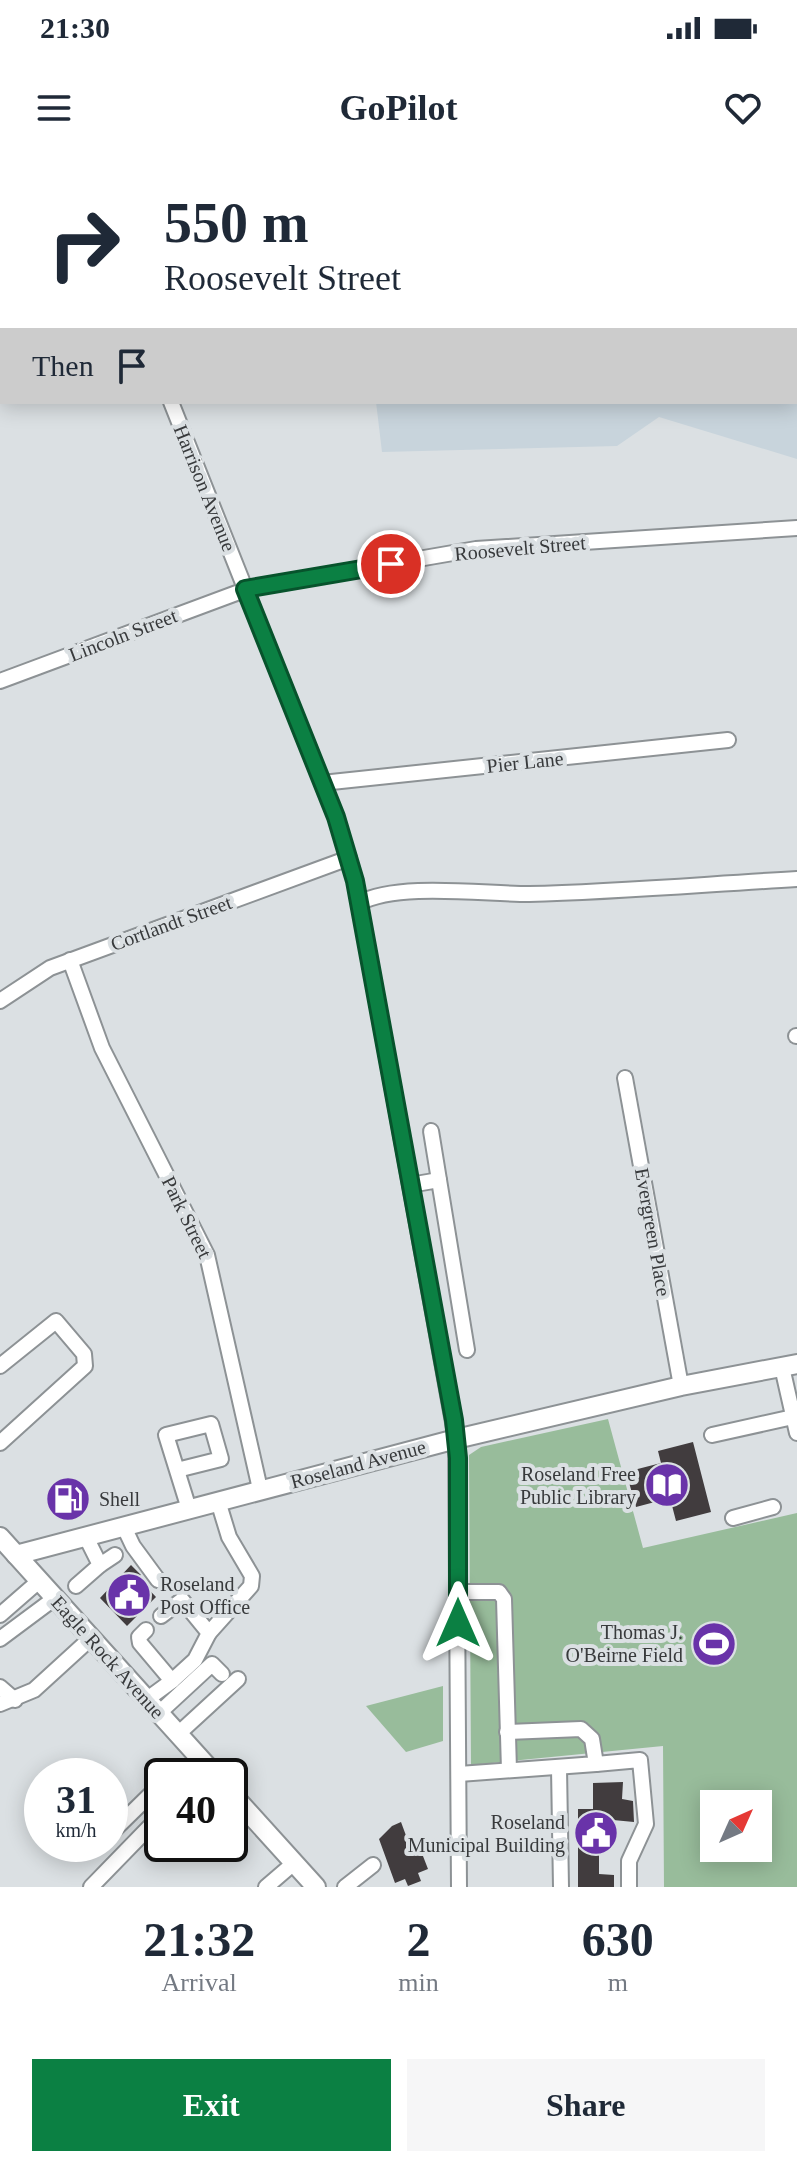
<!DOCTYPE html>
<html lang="en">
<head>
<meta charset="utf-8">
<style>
  body { margin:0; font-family:Georgia,serif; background:#f6f6f7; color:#1f2937; height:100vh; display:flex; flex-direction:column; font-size:30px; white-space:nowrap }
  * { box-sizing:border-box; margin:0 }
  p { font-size:26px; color:#747a83 }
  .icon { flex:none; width:44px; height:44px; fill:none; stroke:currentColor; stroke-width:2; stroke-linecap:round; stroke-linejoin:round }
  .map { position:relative; height:1727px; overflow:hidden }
  .side { display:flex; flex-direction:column; background:#fff; flex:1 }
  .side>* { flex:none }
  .guide { position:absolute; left:0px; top:0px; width:798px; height:244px; box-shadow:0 4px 20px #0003; background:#fff; color:#1f2937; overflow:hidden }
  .needle { width:52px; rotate:45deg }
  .fabs { position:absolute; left:700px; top:1630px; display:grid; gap:16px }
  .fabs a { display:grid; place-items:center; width:72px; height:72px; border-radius:0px; background:#fff; box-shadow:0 4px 20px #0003; font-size:40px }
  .speed { position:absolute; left:24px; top:1598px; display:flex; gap:16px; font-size:40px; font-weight:700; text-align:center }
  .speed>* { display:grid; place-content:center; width:104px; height:104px; border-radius:50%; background:#fff; box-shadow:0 4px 20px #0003; line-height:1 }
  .speed small { font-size:20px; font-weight:400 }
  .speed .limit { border:4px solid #111; border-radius:12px; background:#fff; color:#111 }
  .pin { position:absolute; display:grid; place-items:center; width:68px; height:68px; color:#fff; margin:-34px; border:4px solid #fff; border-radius:50%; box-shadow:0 2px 8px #0007 }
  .me { position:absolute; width:88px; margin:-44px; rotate:0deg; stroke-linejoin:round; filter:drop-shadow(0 0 6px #0008) }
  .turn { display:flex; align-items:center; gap:28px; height:168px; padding:0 32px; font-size:36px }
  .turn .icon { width:104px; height:104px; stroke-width:2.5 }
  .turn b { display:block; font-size:56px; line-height:68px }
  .then { display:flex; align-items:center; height:76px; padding:0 32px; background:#0003; gap:16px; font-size:30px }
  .eta { display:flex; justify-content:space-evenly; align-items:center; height:136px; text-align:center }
  .eta b { font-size:48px; font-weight:700; line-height:56px }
  .primary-button { display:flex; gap:16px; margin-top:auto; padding:16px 32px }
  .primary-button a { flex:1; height:92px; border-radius:0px; background:#0b8043; color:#fff; font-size:32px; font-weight:700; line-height:92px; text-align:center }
  .primary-button a+a { background:#f6f6f7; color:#1f2937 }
  .status { display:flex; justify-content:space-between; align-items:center; height:56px; padding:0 40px; background:#fff; direction:ltr }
  .status svg { height:22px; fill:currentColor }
  header { display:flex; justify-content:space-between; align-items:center; height:104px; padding:0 32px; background:#fff; font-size:36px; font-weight:700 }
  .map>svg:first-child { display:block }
  .built { fill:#c8d4dc }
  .green { fill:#98bc9b; fill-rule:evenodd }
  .building { fill:#413c3e }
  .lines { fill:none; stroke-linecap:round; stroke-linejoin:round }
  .minor-casing { stroke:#8d9295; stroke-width:18 }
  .major-casing { stroke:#8d9295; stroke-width:22 }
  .minor { stroke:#fff; stroke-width:14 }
  .major { stroke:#fff; stroke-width:18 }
  .route-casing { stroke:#07532c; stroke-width:20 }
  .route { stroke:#0b8043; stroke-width:14 }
  .labels { text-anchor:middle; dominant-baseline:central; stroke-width:8; stroke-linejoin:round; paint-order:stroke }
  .street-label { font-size:20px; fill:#383a3c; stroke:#dbe0e3 }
  .poi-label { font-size:20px; fill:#383a3c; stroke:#dbe0e3; text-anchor:end }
</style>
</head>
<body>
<div class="status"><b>21:30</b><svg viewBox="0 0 49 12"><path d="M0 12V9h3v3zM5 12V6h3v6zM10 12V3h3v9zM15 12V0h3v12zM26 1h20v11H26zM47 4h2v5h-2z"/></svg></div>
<header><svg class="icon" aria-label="menu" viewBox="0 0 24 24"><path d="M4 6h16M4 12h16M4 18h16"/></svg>GoPilot<svg class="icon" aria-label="heart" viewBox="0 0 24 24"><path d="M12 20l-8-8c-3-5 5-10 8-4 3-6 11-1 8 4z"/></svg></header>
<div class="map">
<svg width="797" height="1727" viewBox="0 0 797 1727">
  <rect width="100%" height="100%" fill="#dbe0e3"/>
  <!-- built -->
  <path class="built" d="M154,0h643v299l-138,-42 -42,29 -235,6 -6,-50h420v-240z"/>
  <!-- green -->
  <g class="green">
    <path d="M608,1259l35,129 154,-35v374h-133l-1,-141 -192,19 -2,-310 12,-8zM714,1644h44v44h-44z"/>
    <path d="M443,1526v55l-37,11 -40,-46z"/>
  </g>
  <!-- building -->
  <g class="building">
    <path d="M693,1282l18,70 -35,9 -6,-23 -34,9 -10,-35 35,-9 -3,-12z"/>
    <path d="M131,1405l10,10 -3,3 18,19 -29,29 -27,-28z"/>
    <path d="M623,1622l-1,17 11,2 1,21 -21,-2v25h-14v29l15,1v12h-36v-78h15v-26z"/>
    <path d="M401,1662l7,19 8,-3 12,31 -10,4 3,8 -13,5 -3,-7 -10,4 -16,-44 13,-13z"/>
  </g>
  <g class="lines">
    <!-- minor casing -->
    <g class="minor-casing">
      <g id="minor">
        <path d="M123,0v2"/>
        <path d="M344,0l1,2"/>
        <path d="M472,0l3,2"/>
        <path d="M587,0v2"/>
        <path d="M682,2v-2"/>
        <path d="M0,204h2"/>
        <path d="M171,242l165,415 19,64 101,558 3,448"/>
        <path d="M0,521l250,-93 226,-39 321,-21"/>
        <path d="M322,623l406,-43"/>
        <path d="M359,743c39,-21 124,-9 170,-9 89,-2 179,-10 268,-15"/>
        <path d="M70,800l32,88 105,207 53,234"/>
        <path d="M0,841l50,-33 299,-110"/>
        <path d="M796,876h1"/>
        <path d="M625,918l56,308"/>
        <path d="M431,971l8,49"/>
        <path d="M410,1025l29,-5 28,170"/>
        <path d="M0,1206l56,-45 28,33 1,12 -85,77"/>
        <path d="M782,1207l15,66"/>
        <path d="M712,1275l81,-18"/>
        <path d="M177,1310l44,-11 -10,-35 -45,11 23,74"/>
        <path d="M733,1358l40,-11"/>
        <path d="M124,1367l9,19 25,34"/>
        <path d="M100,1405l15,-10"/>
        <path d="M76,1426l24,-21 -14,-28"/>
        <path d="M458,1432h41l5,7 5,171"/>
        <path d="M0,1455l39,-34"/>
        <path d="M146,1470l-7,7 1,6 32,38 23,-21 14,-27 -27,-33 -21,16"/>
        <path d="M209,1473l42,-47 1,-10 -23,-39 -11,-36"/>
        <path d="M0,1479l55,-41"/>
        <path d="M0,1527l15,13"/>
        <path d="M146,1540l26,-19"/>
        <path d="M0,1544l34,-14 57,-52"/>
        <path d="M159,1553l53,-49 10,10"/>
        <path d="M178,1574l60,-55"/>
        <path d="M596,1604l44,-4 6,64 -17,37v26"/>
        <path d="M559,1608l2,119"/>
        <path d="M459,1614l137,-10 -4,-25 -11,-10 -74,3"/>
        <path d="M110,1674l49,-48"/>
        <path d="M91,1727l71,-73"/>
        <path d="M266,1727l28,-24"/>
        <path d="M345,1727l28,-22"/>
      </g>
    </g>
    <!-- major casing -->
    <g class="major-casing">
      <g id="major">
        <path d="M0,1377l216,239"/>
        <path d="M16,1395l440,-116 225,-53 116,-22"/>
        <path d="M230,1632l86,95"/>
      </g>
    </g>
    <!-- minor -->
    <use href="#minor" class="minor"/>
    <!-- major -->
    <use href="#major" class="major"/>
  </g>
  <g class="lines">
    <!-- route casing -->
    <g class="route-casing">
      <path id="route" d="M391,404l-146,25 91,228 19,64 99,539 4,38v165"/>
    </g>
    <!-- route -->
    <use href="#route" class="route"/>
  </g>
  <!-- icons -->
  <defs>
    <g id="library-disc" transform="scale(2.3)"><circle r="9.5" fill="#6933a9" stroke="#dbe0e3"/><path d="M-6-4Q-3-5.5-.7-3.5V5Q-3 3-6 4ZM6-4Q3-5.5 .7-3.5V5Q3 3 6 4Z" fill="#fff"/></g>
    <g id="fuel-disc" transform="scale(2.3)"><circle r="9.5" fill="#6933a9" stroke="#dbe0e3"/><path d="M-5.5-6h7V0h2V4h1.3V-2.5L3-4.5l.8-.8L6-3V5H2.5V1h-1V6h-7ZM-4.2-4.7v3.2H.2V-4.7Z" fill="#fff"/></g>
    <g id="civic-disc" transform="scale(2.3)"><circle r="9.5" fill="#6933a9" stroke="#dbe0e3"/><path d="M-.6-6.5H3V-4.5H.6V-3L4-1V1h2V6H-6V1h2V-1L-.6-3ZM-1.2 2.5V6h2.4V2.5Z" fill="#fff"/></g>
    <g id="stadium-disc" transform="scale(2.3)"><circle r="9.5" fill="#6933a9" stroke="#dbe0e3"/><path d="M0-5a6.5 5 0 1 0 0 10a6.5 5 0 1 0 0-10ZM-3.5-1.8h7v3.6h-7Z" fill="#fff"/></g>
  </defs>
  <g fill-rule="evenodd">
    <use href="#library-disc" x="667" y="1325"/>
    <use href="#fuel-disc" x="68" y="1339"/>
    <use href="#civic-disc" x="129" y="1435"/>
    <use href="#stadium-disc" x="714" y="1484"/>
    <use href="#civic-disc" x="596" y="1673"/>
  </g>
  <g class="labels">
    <!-- street labels -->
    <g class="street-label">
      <text transform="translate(205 328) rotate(68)">Harrison Avenue</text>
      <text transform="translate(520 388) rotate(-5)">Roosevelt Street</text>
      <text transform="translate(123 475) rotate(-21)">Lincoln Street</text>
      <text transform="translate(525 602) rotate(-6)">Pier Lane</text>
      <text transform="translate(171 763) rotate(-20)">Cortlandt Street</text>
      <text transform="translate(187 1057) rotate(64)">Park Street</text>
      <text transform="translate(653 1072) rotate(80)">Evergreen Place</text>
      <text transform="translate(358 1304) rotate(-15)">Roseland Avenue</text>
      <text transform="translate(108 1497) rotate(48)">Eagle Rock Avenue</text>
    </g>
    <!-- poi labels -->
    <g class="poi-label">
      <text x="636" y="1314">Roseland Free<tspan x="636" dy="23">Public Library</tspan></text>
      <text x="99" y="1339" text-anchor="start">Shell</text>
      <text x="160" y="1424" text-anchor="start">Roseland<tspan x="160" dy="23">Post Office</tspan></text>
      <text x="683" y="1472">Thomas J.<tspan x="683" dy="23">O'Beirne Field</tspan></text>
      <text x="565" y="1662">Roseland<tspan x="565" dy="23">Municipal Building</tspan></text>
    </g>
  </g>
</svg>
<div class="fabs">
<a><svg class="needle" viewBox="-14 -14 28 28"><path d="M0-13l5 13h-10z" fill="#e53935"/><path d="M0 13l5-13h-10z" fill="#747a83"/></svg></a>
</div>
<div class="speed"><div>31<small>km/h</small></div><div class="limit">40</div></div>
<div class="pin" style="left:391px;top:404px;background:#d93025"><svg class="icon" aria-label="arrive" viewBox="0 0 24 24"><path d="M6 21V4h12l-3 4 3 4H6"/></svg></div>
<svg class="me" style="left:458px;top:1463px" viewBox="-20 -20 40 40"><path d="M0-17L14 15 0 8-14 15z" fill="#0b8043" stroke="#fff" stroke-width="4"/></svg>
<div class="guide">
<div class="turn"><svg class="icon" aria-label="right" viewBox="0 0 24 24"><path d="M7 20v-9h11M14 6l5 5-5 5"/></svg><div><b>550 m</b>Roosevelt Street</div></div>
<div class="then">Then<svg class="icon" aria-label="arrive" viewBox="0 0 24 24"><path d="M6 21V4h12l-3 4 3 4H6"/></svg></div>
</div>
</div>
<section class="side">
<div class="eta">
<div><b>21:32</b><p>Arrival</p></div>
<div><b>2</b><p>min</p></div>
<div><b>630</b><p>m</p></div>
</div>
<div class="primary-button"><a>Exit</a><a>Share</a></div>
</section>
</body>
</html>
